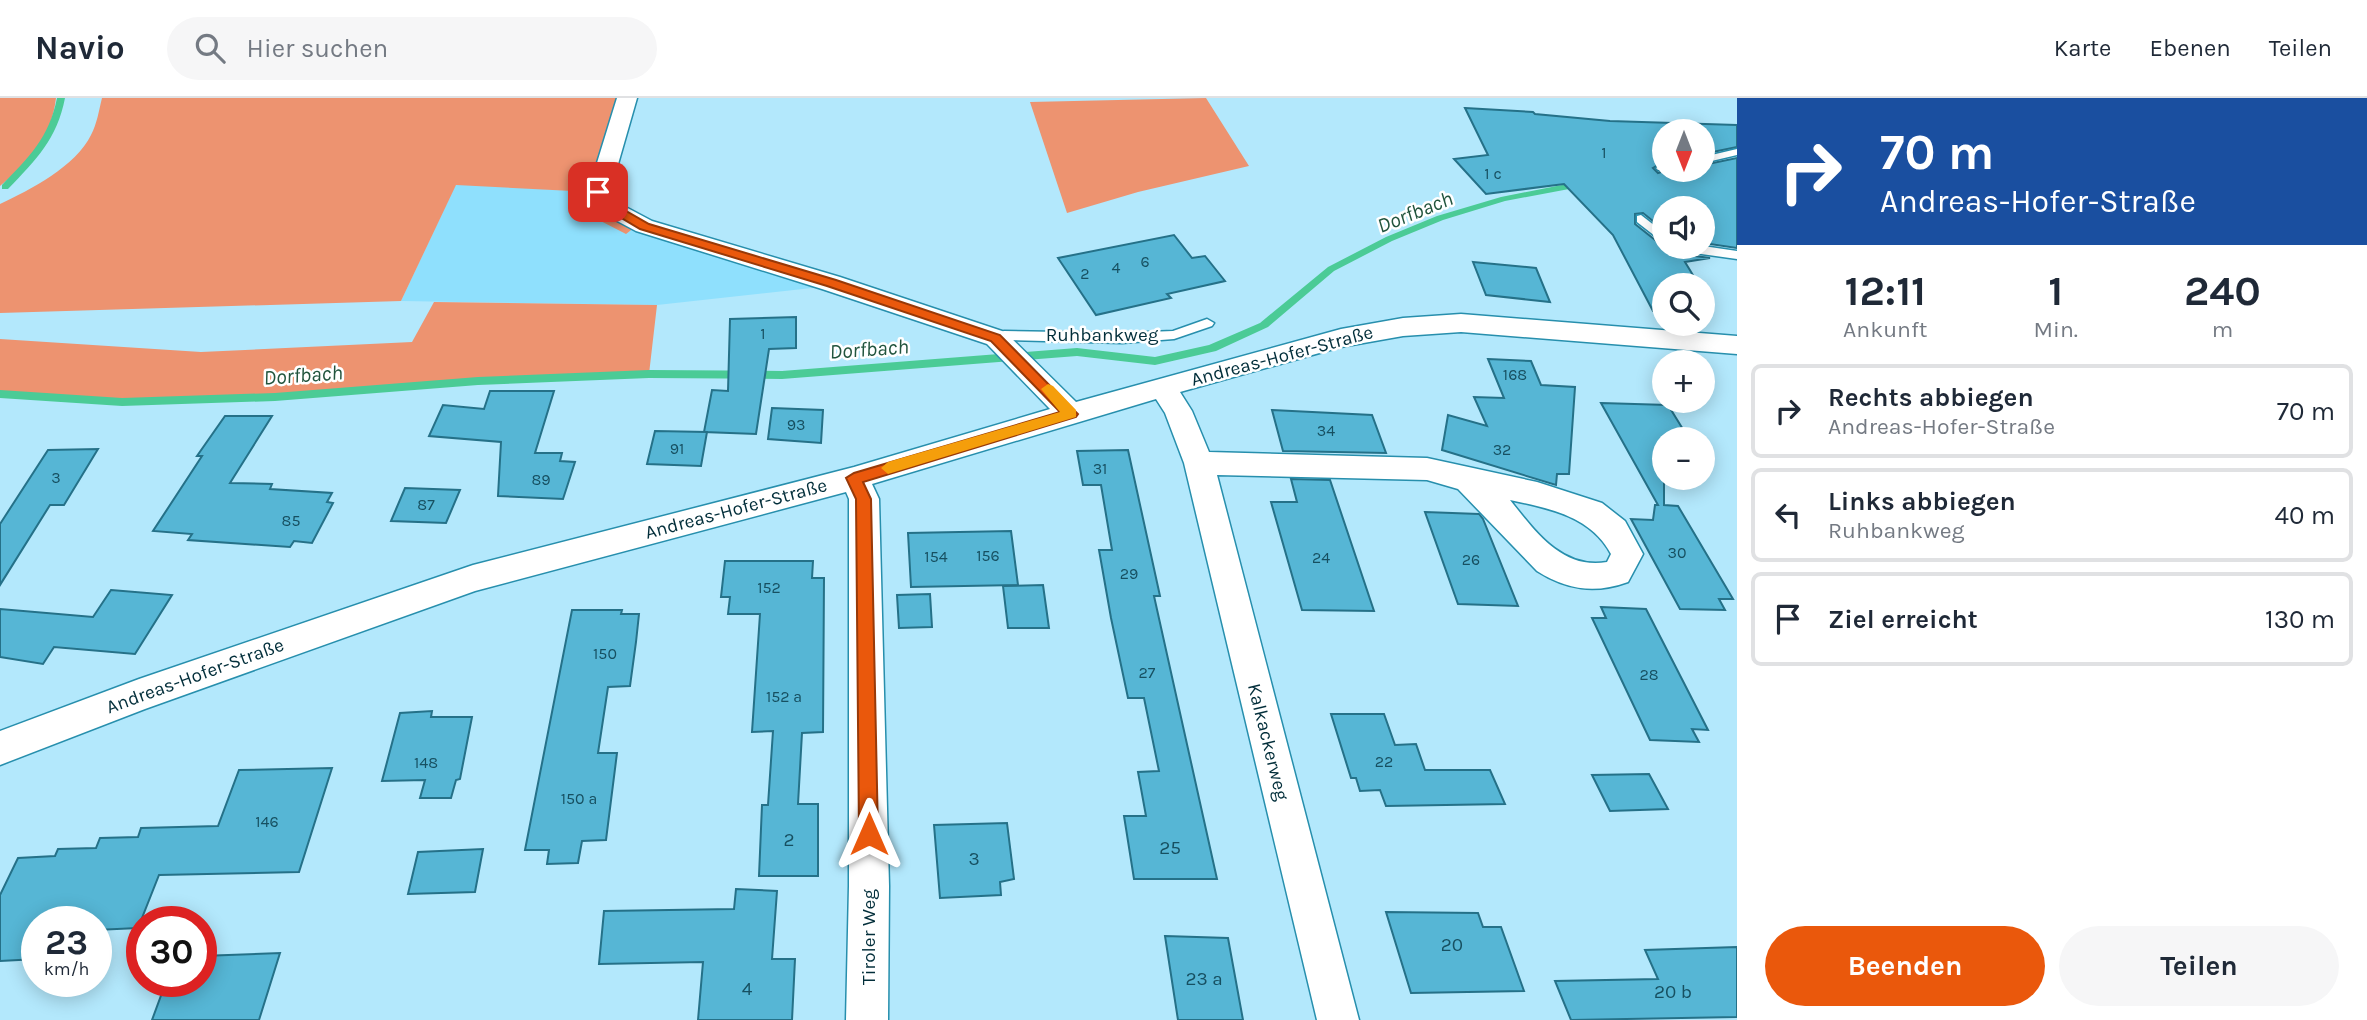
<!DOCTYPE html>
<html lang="de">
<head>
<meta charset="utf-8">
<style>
  body { margin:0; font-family:Karla,sans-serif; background:#f6f6f7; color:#1f2937; height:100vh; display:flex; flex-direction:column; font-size:26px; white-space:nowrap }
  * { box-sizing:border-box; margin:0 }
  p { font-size:23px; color:#747a83 }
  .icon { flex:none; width:38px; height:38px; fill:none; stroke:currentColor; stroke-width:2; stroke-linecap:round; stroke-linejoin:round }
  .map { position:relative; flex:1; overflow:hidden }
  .side { display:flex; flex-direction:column; background:#fff; width:630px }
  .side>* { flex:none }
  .banner { background:#1a4fa0; color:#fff; overflow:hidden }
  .needle { width:46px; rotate:180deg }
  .buttons { position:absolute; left:1652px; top:21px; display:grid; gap:14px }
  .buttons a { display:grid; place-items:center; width:63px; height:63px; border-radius:50%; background:#fff; box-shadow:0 4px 18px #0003; font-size:35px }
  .speed { position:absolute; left:21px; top:808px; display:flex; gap:14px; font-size:35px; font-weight:700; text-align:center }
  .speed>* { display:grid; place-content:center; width:91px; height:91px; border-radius:50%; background:#fff; box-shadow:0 4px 18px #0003; line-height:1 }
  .speed small { font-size:18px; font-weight:400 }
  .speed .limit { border:10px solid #d22; background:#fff; color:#111 }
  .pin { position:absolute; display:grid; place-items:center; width:60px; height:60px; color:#fff; margin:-30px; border-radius:14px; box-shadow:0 4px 10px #0006 }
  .me { position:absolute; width:77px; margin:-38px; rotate:0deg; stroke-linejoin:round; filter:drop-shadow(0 0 5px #0008) }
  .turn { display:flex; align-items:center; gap:24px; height:147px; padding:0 28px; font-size:32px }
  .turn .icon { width:91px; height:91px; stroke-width:2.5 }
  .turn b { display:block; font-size:49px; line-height:60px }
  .eta { display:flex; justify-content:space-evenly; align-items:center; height:119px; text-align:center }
  .eta b { font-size:42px; font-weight:700; line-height:49px }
  .button { display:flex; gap:14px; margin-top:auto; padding:14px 28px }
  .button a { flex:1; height:80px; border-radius:42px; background:#ea580c; color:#fff; font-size:28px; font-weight:700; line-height:80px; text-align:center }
  .button a+a { background:#f6f6f7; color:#1f2937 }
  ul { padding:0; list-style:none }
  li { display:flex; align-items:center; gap:21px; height:94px; margin:0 14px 10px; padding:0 14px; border:4px solid #e0e1e3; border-radius:10px }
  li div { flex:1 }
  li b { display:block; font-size:26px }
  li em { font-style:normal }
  header { display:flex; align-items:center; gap:42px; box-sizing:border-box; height:98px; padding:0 35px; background:#fff; border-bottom:2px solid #e0e1e3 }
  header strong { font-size:33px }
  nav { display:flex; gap:38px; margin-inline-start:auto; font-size:24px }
  .search { width:490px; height:63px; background:#f6f6f7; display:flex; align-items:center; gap:18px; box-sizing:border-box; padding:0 24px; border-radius:38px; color:#747a83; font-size:26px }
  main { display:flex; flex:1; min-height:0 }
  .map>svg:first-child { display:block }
  .built { fill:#8fe0fd }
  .green { fill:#ed9370 }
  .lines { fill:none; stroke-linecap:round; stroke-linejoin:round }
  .stream { fill:#4bcb96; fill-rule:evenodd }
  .building { fill:#56b6d5; stroke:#257188; stroke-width:2 }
  .lane-casing { stroke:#278fad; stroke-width:3 }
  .street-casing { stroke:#278fad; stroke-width:3 }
  .lane { fill:#fff; fill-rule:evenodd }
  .street { fill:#fff; fill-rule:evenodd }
  .route { fill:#ea580c; stroke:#983908; stroke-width:2 }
  .slow { fill:#f59e0b }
  .labels { text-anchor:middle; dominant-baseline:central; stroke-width:5; stroke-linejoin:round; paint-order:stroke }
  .number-label { font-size:16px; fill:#175061 }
  .street-label { font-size:19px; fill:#022e3a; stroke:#fff }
  .near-number-label { font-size:19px; fill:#175061 }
  .water-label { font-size:21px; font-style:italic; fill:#21543d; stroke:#fff }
</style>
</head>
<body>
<header>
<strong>Navio</strong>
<div class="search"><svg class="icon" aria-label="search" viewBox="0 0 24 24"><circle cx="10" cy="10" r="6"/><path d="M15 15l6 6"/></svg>Hier suchen</div>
<nav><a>Karte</a><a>Ebenen</a><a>Teilen</a></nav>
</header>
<main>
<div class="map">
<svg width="1737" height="922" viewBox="0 0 1737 922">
  <rect width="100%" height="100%" fill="#b3e8fc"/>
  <!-- built -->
  <path class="built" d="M456,86l137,8 41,35 60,22 127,38 -164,18 -256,-4z"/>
  <!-- green -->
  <g class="green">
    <path d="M0,0h56c-5,41 -26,62 -56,88z"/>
    <path d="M102,0h533l-26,90 2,9 10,11 30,15 170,64 -127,-38 -59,-22 -9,7 -41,-21 7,-21 -136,-7 -55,116 -401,12v-109c30,-14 76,-38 91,-69 6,-11 8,-25 11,-37z"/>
    <path d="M1206,0l43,68 -111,26 -71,21 -37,-111z"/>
    <path d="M434,204l223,3 -8,69 -171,7 -203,16 -153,5 -122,-8v-55l201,13 211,-10z"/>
  </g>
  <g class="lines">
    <!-- stream -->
    <g class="stream">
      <path d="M57,0h8c-8,41 -29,62 -57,91h-6v-4c27,-28 47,-47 55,-87z"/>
      <path d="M1582,83l4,3 -1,2 -80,15 -62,19 -51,21 -58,30 -66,56 -52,24 -61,14 -78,-9 -295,23 -133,-1 -171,7 -203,16 -153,5 -122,-8v-8l122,8 153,-5 203,-16 171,-7 133,1 295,-23 78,9 54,-12 51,-22 68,-56 58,-30 51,-21 64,-19z"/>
    </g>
  </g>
  <!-- building -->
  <g class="building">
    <path d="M1465,10l68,4 2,2 75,7 127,4v22l-34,7v-23h-39v31l-11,6 5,5 9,-3h36v-5l34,-7v90l-34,-5v-35h-39v22l-21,-17 -8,1v10l29,23h8l8,7 30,4 -25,4 14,23h-35v27l-11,-1 -40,-76 -49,-51 -78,10 -32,-35 34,-4z"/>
    <path d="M1174,137l18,23 13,-2 20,25 -58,13 4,4 -75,17 -38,-57z"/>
    <path d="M1473,164l63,6 14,34 -64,-7z"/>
    <path d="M796,219v31l-27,1 -13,85 -52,-2 8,-42 16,1 2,-72z"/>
    <path d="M1488,261l43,2 10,24 34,2 -6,87h-12l-1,11 -114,-35 6,-35 39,11 -13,-29 30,1z"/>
    <path d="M490,293h64l-19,62h27l-2,8 15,1 -12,37 -65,-3 3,-54 -72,-6 14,-31 41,4z"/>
    <path d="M1601,305l67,2 21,34h-25v66l14,1 55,93h-14l6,11 -45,-1 -49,-90 22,1 2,-15h3z"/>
    <path d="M772,310l51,2 -2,33 -53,-4z"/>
    <path d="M1272,312l100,5 14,38 -103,-2z"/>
    <path d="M225,318h47l-42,67 42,1 -2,5 62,4 -5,9 6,1 -21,40 -18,-2 -4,6 -102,-7 4,-6 -39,-3 49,-75h-5z"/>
    <path d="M655,333l52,1 -6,34 -54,-2z"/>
    <path d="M98,351l-34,56h-14l-50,80v-61l48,-74z"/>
    <path d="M1128,352l32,146h-6l63,283h-83l-10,-63h22l-8,-44 21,-1 -15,-73h-16l-17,-80 -12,-68h13l-11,-65h-18l-6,-34z"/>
    <path d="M1291,381l39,1 44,131 -72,-1 -31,-108h26z"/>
    <path d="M405,390l55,2 -14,33 -55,-2z"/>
    <path d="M1425,414l54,2 4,5 35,87 -60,-2z"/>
    <path d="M1011,433l7,54 -107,2 -3,-54z"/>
    <path d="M725,463h88l-1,17h12l-1,154 -21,1 -4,71h20v72h-59l3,-71h6l5,-74 -21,1 8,-118h-32l2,-17h-9z"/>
    <path d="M1043,487l6,43h-41l-5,-42z"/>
    <path d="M111,492l61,5 -37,59 -81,-7 -11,17 -43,-7v-48l93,8z"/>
    <path d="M930,496l2,33 -33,1 -2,-33z"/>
    <path d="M1601,509l45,2 62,121 -16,-1 7,13 -49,-2 -58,-122h14z"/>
    <path d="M572,512h50l-1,4h18l-3,28 -6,44 -22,1 -10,66h19l-11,87 -24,1 -4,22 -31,1 2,-14h-24z"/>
    <path d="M432,613l-1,6h41l-12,62 -4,1 -5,18h-31l5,-18 -43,1 18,-68z"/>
    <path d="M1331,616h53l11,31 21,-1 9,26h65l15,34 -119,2 -6,-16 -20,1 -4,-13h-5z"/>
    <path d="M332,670l-33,104 -140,3 -21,53 -42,2v-8h-59v37l-37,2v-66l18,-37 37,-2 3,-7 38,-1 4,-10 38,-1 3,-9 77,-2 21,-56z"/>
    <path d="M1649,676l19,35 -58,2 -18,-36z"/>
    <path d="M1007,725l7,56 -14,3 1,13 -61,3 -6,-73z"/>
    <path d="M483,751l-8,43 -67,2 10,-42z"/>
    <path d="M736,791l41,2 -5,68h23l-3,61h-94l5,-58 -104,2 5,-53 130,-2z"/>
    <path d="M1386,814l92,1 5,14h18l23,64 -113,2z"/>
    <path d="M1165,838l63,2 15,82h-65z"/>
    <path d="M1737,849v70l-166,3 -16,-39 103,-2 -13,-29z"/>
    <path d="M280,855l-21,67h-107l14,-38h35v-26z"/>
  </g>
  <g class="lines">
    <!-- lane casing -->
    <g class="lane-casing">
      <g id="lane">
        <path d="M1737,51v6l-34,8v-6z"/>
        <path d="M1662,67h2v5h4h-10l-2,-2z"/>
        <path d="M1641,117l23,18v10l-27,-21v-6z"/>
        <path d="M1703,148l34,5v8l-57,-8 -6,-4z"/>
        <path d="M1207,221l7,4 -2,3 -38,13 -52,4 -117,-3 -9,3 -7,-5 15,-7 118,2 51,-2z"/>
      </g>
    </g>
    <!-- street casing -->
    <g class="street-casing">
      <path id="street" d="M617,0h20l-27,94 10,12 32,17 188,56 165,55 71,70 265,-73 62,-11 58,-4 276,22v18l-276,-22 -58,4 -62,11 -161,45 12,19 17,41 218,6 110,24 65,21 23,18 18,33 -15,28c-33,12 -61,8 -91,-11l-79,-82 -31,-9 -210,-5 142,545h-42l-133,-557 -19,-50 -9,-14 -284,85 7,15 10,387 -1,134h-42l3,-134v-387l-3,-7 -371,99 -330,118 -145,56v-34l139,-52 334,-114 381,-98 196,-58 -63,-65 -165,-55 -186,-58 -32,-17 -16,-22zM1510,402c38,8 81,16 101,54l-4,8c-45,8 -72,-31 -97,-62z"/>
    </g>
    <!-- lane -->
    <use href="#lane" class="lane"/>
    <!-- street -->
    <use href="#street" class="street"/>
  </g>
  <!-- route -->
  <path class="route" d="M598,91l5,1 4,10 42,24 187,56 164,55 78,79 -2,3 -213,65 8,17 7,335 -3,7 -6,2 -7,-2 -3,-7 -3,-335 -10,-21 8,-5 206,-61 -69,-71 -164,-55 -187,-57 -42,-25 -5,-12z"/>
  <!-- slow -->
  <path class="slow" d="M1048,286l5,2 23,24v7l-188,57 -7,-6 7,-6 172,-50 -19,-23z"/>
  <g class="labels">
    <!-- number labels -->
    <g class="number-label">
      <text x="1604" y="54">1</text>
      <text x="1493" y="75">1 c</text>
      <text x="1145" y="163">6</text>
      <text x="1116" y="169">4</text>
      <text x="1085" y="175">2</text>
      <text x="763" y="235">1</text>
      <text x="1515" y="276">168</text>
      <text x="796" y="326">93</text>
      <text x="1326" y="332">34</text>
      <text x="677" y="350">91</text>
      <text x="1502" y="351">32</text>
      <text x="1100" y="370">31</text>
      <text x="56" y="379">3</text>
      <text x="541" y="381">89</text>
      <text x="426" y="406">87</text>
      <text x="291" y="422">85</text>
      <text x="1677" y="454">30</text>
      <text x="988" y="457">156</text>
      <text x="936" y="458">154</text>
      <text x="1321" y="459">24</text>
      <text x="1471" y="461">26</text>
      <text x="1129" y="475">29</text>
      <text x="769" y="489">152</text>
      <text x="605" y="555">150</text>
      <text x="1147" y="574">27</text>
      <text x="1649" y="576">28</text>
      <text x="784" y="598">152 a</text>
      <text x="1384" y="663">22</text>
      <text x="426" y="664">148</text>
      <text x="579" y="700">150 a</text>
      <text x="267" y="723">146</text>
    </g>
    <!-- street labels -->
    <g class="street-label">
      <text x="1102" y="237">Ruhbankweg</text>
      <text transform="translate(1282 258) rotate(-15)">Andreas-Hofer-Straße</text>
      <text transform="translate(736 411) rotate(-15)">Andreas-Hofer-Straße</text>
      <text transform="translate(195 578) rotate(-20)">Andreas-Hofer-Straße</text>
      <text transform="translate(1268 644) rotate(76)">Kalkackerweg</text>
      <text transform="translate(869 839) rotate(-90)">Tiroler Weg</text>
    </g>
    <!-- near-number labels -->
    <g class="near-number-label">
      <text x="789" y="742">2</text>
      <text x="1170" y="750">25</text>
      <text x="974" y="761">3</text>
      <text x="1452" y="847">20</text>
      <text x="1204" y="881">23 a</text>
      <text x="747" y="891">4</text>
      <text x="1673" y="894">20 b</text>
    </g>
    <!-- water labels -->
    <g class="water-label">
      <text transform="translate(1415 114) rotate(-22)">Dorfbach</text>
      <text transform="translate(869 251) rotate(-4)">Dorfbach</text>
      <text transform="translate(303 277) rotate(-4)">Dorfbach</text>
    </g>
  </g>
</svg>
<div class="buttons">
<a><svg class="needle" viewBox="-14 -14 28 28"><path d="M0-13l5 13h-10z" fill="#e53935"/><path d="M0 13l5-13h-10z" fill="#747a83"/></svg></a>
<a><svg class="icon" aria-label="sound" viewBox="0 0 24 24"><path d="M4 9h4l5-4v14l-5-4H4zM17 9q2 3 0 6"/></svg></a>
<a><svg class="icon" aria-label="search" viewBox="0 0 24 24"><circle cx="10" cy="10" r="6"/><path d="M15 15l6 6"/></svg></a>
<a>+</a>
<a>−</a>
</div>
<div class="speed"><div>23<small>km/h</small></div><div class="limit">30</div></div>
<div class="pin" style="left:598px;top:94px;background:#d93025"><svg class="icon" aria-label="arrive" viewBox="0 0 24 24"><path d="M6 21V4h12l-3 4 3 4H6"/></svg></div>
<svg class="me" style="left:869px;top:736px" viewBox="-20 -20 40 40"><path d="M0-17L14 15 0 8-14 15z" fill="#ea580c" stroke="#fff" stroke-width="4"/></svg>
</div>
<section class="side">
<div class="banner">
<div class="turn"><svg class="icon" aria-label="right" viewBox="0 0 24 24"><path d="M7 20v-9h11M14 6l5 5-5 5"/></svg><div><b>70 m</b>Andreas-Hofer-Straße</div></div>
</div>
<div class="eta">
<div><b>12:11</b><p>Ankunft</p></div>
<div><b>1</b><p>Min.</p></div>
<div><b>240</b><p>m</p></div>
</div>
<ul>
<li><svg class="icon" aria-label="right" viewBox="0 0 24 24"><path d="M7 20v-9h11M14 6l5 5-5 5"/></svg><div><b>Rechts abbiegen</b><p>Andreas-Hofer-Straße</p></div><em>70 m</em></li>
<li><svg class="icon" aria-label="left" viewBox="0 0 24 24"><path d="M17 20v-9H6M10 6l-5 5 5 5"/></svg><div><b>Links abbiegen</b><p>Ruhbankweg</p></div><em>40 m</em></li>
<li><svg class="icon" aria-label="arrive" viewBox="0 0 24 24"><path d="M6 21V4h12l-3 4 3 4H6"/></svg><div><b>Ziel erreicht</b></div><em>130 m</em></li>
</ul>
<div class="button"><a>Beenden</a><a>Teilen</a></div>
</section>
</main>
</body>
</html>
